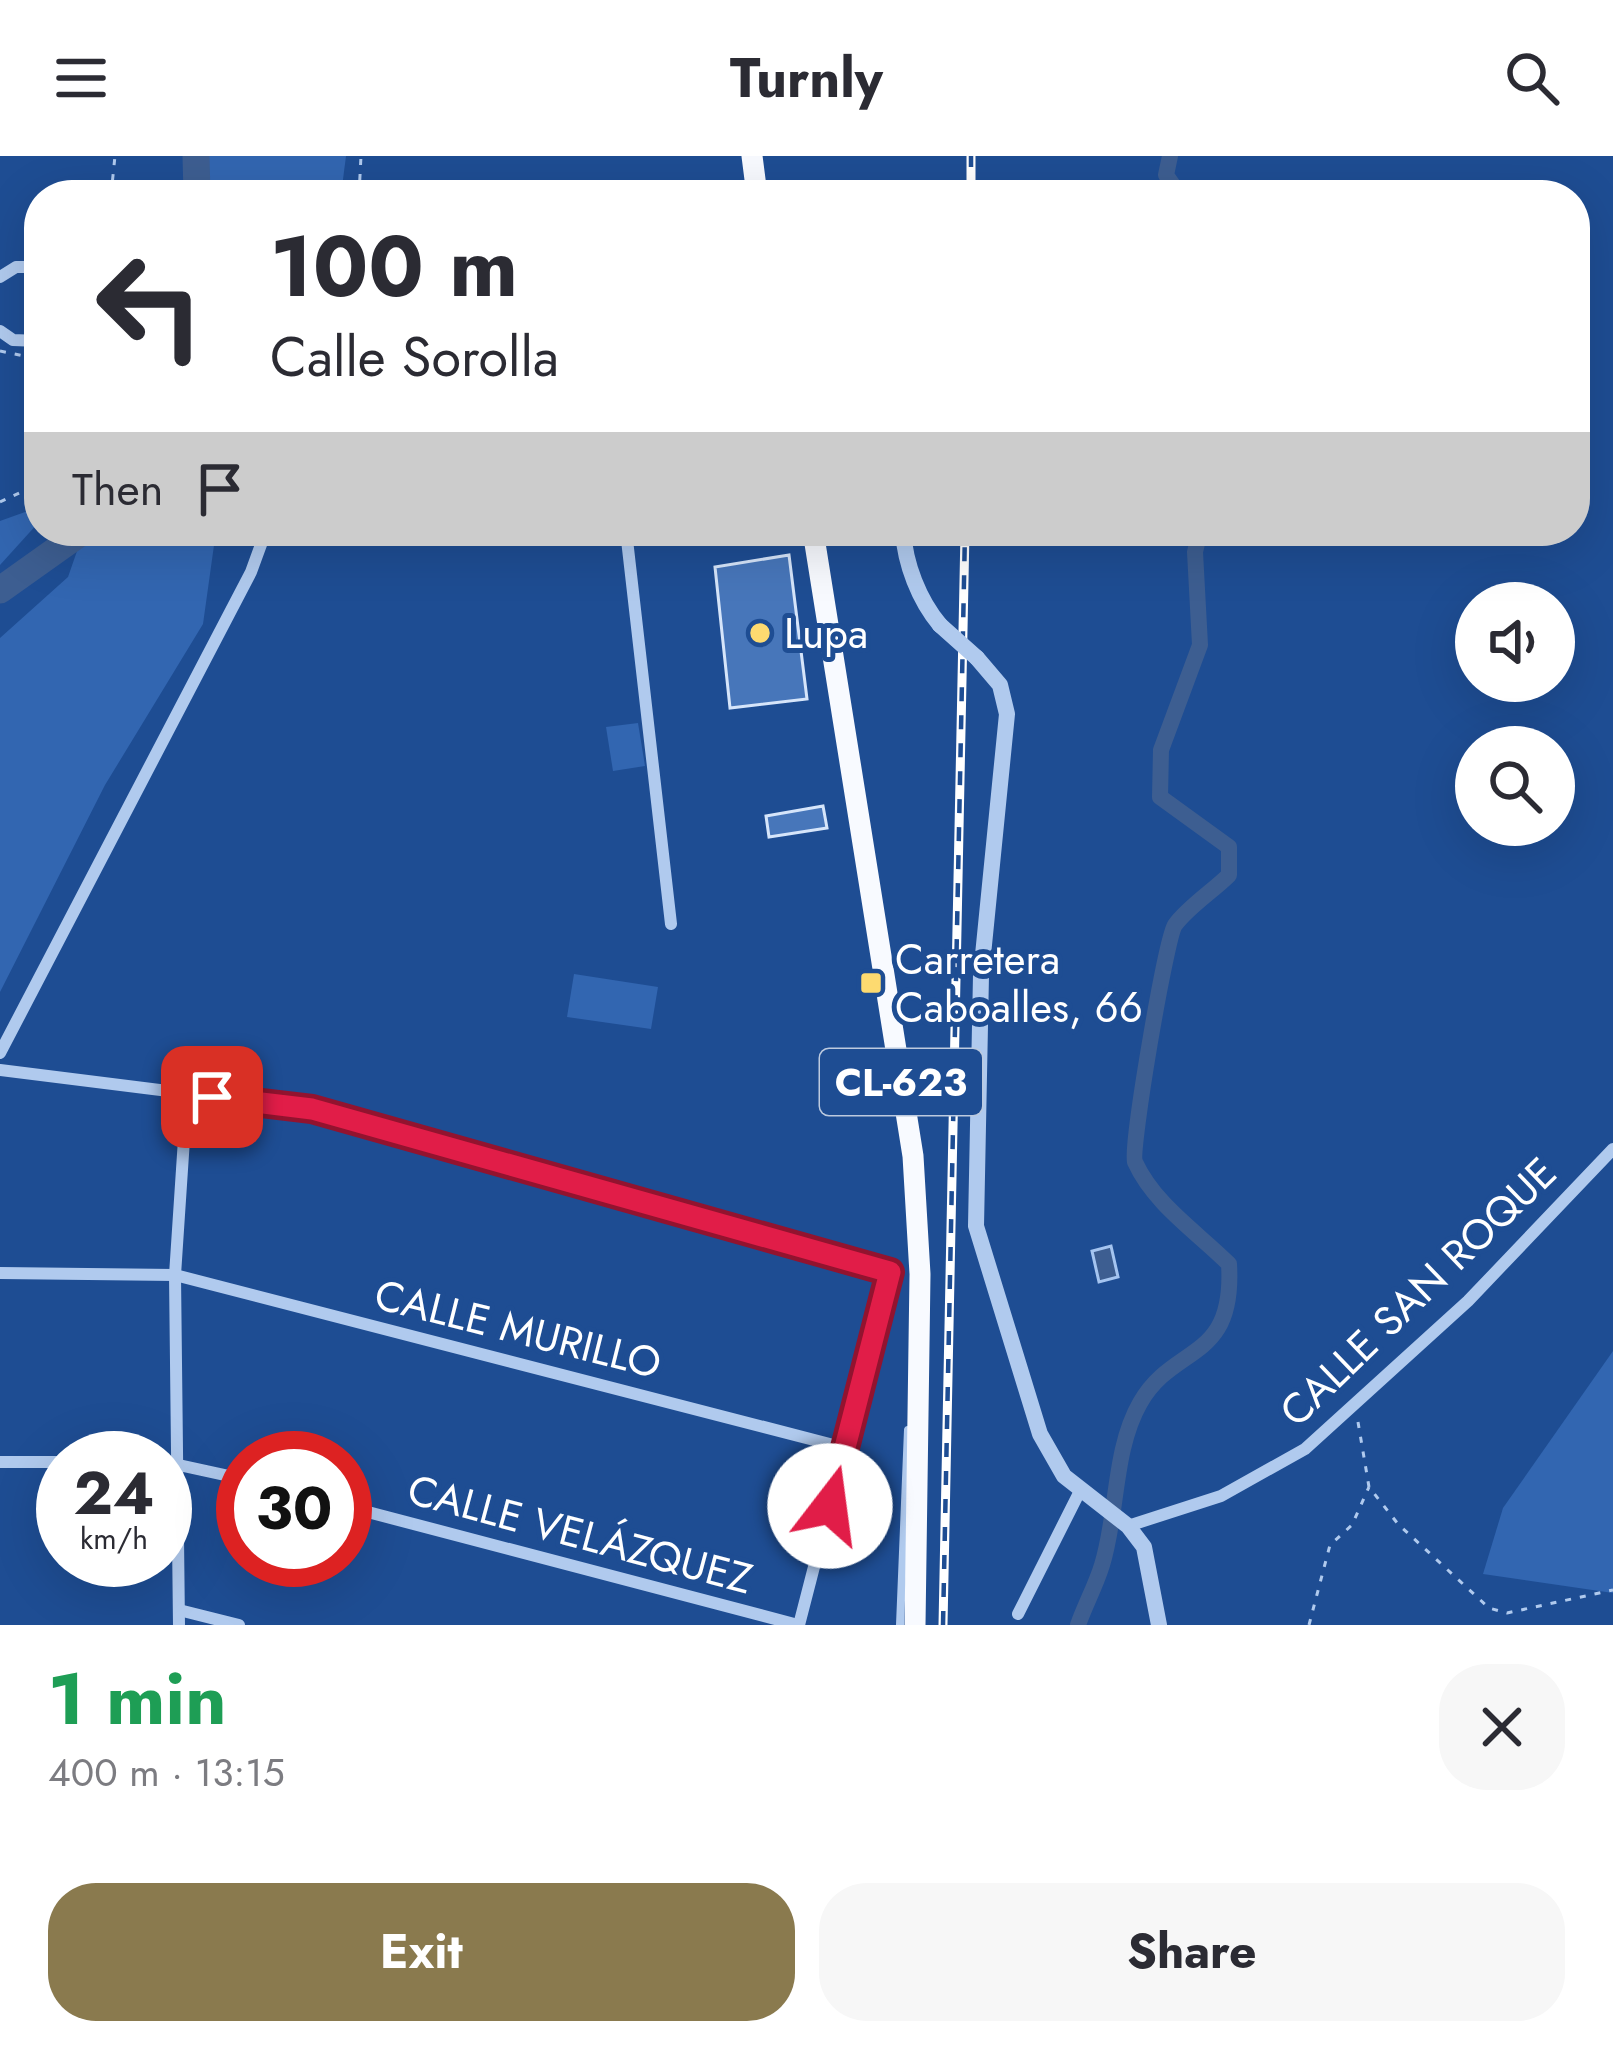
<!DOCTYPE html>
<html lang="en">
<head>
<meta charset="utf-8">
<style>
  body { margin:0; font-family:Jost,sans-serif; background:#f7f7f7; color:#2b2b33; height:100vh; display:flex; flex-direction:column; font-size:45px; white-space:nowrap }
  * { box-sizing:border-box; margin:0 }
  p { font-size:39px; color:#7c7c81 }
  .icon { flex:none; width:66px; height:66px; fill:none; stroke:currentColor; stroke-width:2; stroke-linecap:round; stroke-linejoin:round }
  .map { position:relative; height:1469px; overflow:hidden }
  .details { display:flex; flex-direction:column; background:#fff; flex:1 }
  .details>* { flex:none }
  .top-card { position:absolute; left:24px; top:24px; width:1566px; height:366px; border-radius:48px; box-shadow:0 12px 48px #0002; background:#fff; color:#2b2b33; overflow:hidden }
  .controls { position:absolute; left:1455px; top:426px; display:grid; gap:24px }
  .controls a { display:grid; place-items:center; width:120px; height:120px; border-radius:50%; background:#fff; box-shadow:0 12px 48px #0002; font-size:60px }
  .speed { position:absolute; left:36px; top:1275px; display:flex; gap:24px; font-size:60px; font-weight:700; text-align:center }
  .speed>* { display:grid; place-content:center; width:156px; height:156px; border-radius:50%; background:#fff; box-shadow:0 12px 48px #0002; line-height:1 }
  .speed small { font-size:30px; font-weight:400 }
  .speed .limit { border:18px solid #d22; background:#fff; color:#111 }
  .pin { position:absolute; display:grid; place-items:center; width:102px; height:102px; color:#fff; margin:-51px; border-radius:24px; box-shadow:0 6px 18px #0006 }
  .me { position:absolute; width:132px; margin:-66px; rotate:15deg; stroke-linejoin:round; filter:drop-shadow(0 0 9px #0008) }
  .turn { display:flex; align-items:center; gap:42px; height:252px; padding:0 48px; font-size:54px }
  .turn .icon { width:156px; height:156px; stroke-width:2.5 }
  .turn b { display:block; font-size:84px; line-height:102px }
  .then { display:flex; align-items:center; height:114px; padding:0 48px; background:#0003; gap:24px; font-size:45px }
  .round { display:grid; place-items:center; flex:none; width:126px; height:126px; border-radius:48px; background:#f7f7f7 }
  .head { display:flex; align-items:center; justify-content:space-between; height:204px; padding:0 48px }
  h1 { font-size:72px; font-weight:700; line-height:90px; color:#1e9e55 }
  .button { display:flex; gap:24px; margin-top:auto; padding:24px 48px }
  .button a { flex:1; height:138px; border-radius:48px; background:#8a7a4e; color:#fff; font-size:48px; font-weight:700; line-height:138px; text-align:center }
  .button a+a { background:#f7f7f7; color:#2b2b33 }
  header { display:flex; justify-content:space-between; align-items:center; height:156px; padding:0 48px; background:#fff; font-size:54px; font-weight:700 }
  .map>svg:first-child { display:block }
  .green { fill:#3266b1 }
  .water { fill:#3d5e91; stroke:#a4c4f0; stroke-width:3 }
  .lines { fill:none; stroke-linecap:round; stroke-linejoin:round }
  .canal { stroke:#3d5e91; stroke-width:16 }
  .river { stroke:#3d5e91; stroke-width:27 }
  .building { fill:#4776ba; stroke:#d6e5fa; stroke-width:3 }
  .path { stroke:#b0caee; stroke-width:3; stroke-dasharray:6 9; stroke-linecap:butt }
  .service { stroke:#b0caee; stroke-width:8 }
  .minor { stroke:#b0caee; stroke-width:12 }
  .tertiary { stroke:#b0caee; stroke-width:16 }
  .primary { stroke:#f8faff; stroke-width:21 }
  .rail-casing { stroke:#fff; stroke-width:9 }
  .rail { stroke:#1e4d93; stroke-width:4.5; stroke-dasharray:14; stroke-linecap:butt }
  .tertiary-bridge { stroke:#b0caee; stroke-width:16 }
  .route-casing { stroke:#92132f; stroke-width:30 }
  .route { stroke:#e11d48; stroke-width:21 }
  .poi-dot { fill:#fdda70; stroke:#1e4d93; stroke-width:4.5 }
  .labels { text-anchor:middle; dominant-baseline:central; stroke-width:10; stroke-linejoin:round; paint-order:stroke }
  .shield { fill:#1e4d93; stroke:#bccadf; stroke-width:3 }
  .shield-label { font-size:39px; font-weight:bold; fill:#fff }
  .poi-label { font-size:42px; fill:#fff; stroke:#1e4d93; text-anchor:start }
  .street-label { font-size:42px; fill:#fff; stroke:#1e4d93 }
</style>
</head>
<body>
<header><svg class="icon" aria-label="menu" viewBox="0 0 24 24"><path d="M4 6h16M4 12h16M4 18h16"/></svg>Turnly<svg class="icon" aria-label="search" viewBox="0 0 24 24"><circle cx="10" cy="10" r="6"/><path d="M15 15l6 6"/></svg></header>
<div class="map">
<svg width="1613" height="1469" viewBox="0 0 1613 1469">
  <rect width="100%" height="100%" fill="#1e4d93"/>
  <!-- green -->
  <g class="green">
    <path d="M192,0h154l-5,39h-148z"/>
    <path d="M39,351v15l-39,43v-44z"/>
    <path d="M84,375h132l-13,93 -98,161 -105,207v-354l68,-61z"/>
    <path d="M638,567l7,43 -32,5 -7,-44z"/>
    <path d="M574,818l84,13 -7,42 -84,-12z"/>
    <path d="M1613,1195v242l-130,-19 20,-66z"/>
  </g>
  <!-- water -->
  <path class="water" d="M1111,1090l7,31 -19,5 -7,-31z"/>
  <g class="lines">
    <!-- canal -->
    <g class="canal">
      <path d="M1170,0l-4,19 14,20"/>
      <path d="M1078,1469c7,-20 18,-40 24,-60 16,-51 11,-115 38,-162 34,-60 95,-40 89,-139 -32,-32 -75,-60 -94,-102 -5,-13 31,-224 40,-237 13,-18 38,-34 54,-50v-28l-69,-50 1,-47 39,-105 -5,-93 5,-21"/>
    </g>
    <!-- river -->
    <g class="river">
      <path d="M196,0l1,39"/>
      <path d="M0,434l83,-59"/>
    </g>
  </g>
  <!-- building -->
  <g class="building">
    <path d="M789,399l18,144 -77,9 -15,-141z"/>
    <path d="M823,650l4,22 -58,9 -3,-21z"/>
  </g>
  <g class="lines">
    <!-- path -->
    <g class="path">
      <path d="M111,39l4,-39"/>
      <path d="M359,39l2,-39"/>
      <path d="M0,195l38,8"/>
      <path d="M0,346l39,-18"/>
      <path d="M1358,1266l11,65 29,37 91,84 18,5 106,-23"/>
      <path d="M1309,1469l21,-80 22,-20 17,-38"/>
    </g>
    <!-- service -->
    <path class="service" d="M900,1469l8,-195"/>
    <!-- minor -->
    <g class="minor">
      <path d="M0,121l16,-10h23"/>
      <path d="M0,175l13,9 26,1"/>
      <path d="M626,375l45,393"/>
      <path d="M0,897l251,-481 15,-41"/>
      <path d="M0,914l312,39 578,163 -91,353"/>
      <path d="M0,1117l175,2 670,173"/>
      <path d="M0,1306h63"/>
      <path d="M165,1306l78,17"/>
      <path d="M345,1350l453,119"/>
      <path d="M1128,1370l93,-30 84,-47 163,-148 145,-152"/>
      <path d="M183,1455l56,14"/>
      <path d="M1018,1458l62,-123"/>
      <path d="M179,1469l-4,-350 12,-181"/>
    </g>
    <!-- tertiary -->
    <g class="tertiary">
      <path d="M903,375c2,33 16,69 37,94"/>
      <path d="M977,502l23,27 7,29 -26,261 -5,251 64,208 24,42 64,50 16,21 15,78"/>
    </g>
    <!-- primary -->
    <g class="primary">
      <path d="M752,0l5,39"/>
      <path d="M813,375l100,625 7,118 -5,351"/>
    </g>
    <!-- rail casing -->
    <g class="rail-casing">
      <g id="rail">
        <path d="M971,39v-39"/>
        <path d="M943,1469l22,-1094"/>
      </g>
    </g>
    <!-- rail -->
    <use href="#rail" class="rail"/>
    <!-- tertiary-bridge -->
    <path class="tertiary-bridge" d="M940,469l37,33"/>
  </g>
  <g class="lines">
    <!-- route casing -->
    <g class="route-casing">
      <path id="route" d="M212,941l100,12 578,163 -60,234"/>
    </g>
    <!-- route -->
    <use href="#route" class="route"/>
  </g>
  <!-- markers -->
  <g class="poi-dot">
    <circle cx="760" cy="477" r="12"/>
    <rect x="859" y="815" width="24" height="24" rx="6"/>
  </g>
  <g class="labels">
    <!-- shield labels -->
    <rect class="shield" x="820" y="893" width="162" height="66" rx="9"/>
    <g class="shield-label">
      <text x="901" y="926">CL-623</text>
    </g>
    <!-- poi labels -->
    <g class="poi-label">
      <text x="784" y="477">Lupa</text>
      <text x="895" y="803">Carretera<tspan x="895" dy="48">Caboalles, 66</tspan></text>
    </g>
    <!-- street labels -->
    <g class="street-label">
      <text transform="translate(1418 1136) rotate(-44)">CALLE SAN ROQUE</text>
      <text transform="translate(518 1173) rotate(14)">CALLE MURILLO</text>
      <text transform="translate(580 1378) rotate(15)">CALLE VELÁZQUEZ</text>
    </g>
  </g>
</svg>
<div class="controls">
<a><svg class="icon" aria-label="sound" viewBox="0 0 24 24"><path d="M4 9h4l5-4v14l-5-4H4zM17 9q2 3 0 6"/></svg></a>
<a><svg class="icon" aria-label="search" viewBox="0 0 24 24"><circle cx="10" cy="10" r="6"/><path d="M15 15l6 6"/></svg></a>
</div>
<div class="speed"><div>24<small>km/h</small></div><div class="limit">30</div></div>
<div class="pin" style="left:212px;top:941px;background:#d93025"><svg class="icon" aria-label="arrive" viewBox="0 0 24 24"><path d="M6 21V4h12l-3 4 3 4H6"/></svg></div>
<svg class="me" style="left:830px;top:1350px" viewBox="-20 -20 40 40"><circle r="19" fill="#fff"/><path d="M0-13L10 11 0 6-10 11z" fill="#e11d48"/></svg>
<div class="top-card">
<div class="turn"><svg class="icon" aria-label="left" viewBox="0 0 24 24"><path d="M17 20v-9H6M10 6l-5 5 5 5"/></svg><div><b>100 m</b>Calle Sorolla</div></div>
<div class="then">Then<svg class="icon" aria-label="arrive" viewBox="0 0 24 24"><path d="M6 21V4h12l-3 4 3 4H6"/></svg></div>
</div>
</div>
<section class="details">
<div class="head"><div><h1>1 min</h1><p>400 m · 13:15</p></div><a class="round"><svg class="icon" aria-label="close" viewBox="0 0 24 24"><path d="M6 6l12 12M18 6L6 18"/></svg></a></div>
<div class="button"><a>Exit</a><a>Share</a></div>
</section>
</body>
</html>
